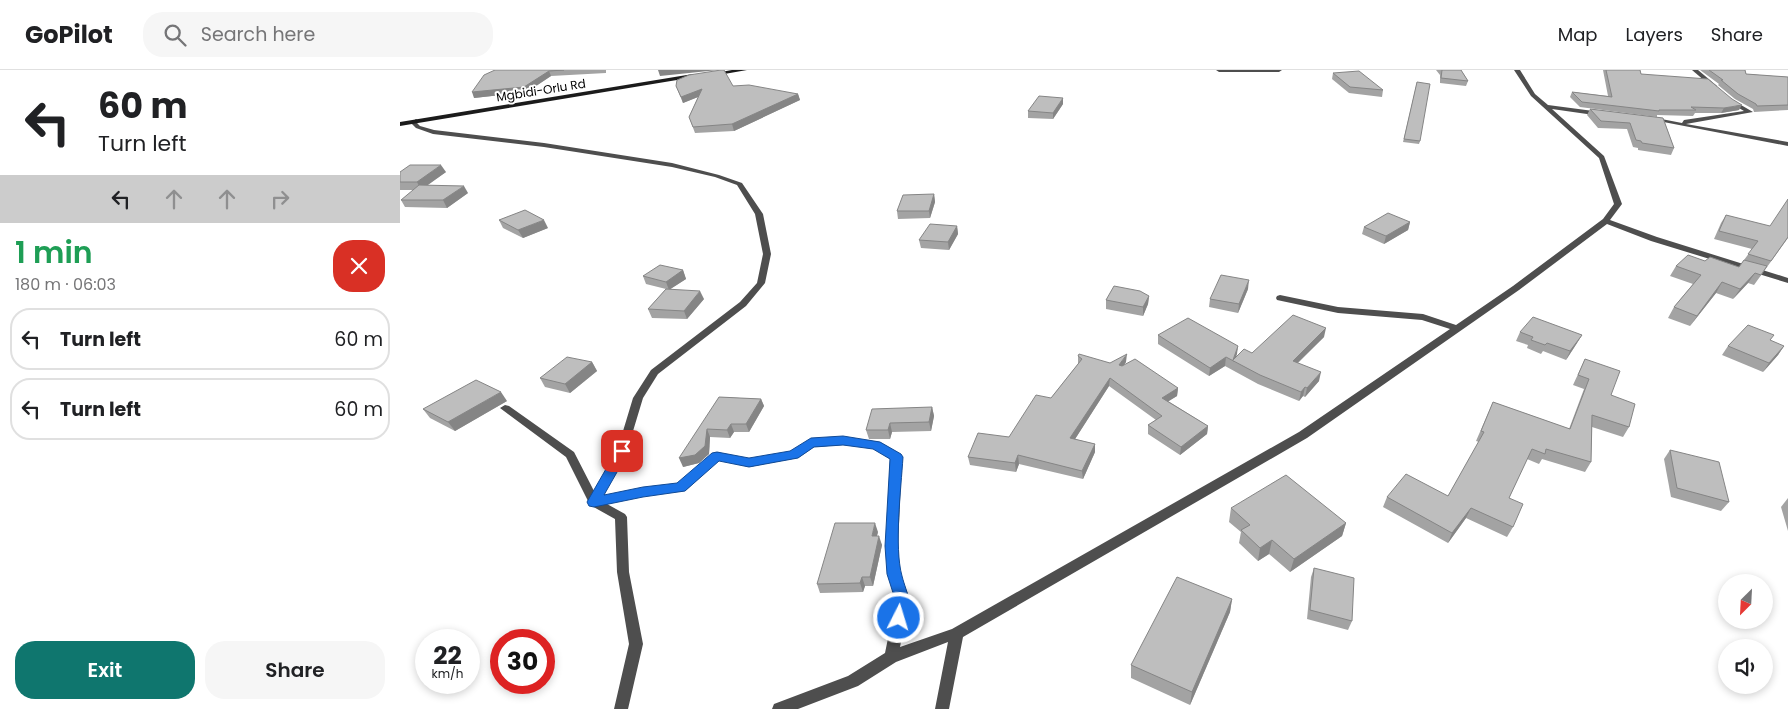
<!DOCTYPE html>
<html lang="en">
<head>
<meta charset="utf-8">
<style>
  body { margin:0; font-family:Poppins,sans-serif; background:#f6f6f6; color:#202124; height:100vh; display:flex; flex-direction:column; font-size:19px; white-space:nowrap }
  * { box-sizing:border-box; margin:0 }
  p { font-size:16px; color:#757577 }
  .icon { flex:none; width:28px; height:28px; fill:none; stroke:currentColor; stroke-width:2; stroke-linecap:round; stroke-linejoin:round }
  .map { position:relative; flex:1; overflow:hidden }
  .side { display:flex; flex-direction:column; background:#fff; width:400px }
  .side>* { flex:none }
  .top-card { background:#fff; color:#202124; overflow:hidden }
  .needle { width:32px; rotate:204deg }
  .tools { position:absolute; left:1318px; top:504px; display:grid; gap:10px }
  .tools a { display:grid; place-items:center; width:55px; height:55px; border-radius:50%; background:#fff; box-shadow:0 2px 8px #0003; font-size:25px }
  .speed { position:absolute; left:15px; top:559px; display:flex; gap:10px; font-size:25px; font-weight:700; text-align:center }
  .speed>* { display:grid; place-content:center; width:65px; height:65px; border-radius:50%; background:#fff; box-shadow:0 2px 8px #0003; line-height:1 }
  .speed small { font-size:12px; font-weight:400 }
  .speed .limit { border:8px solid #d22; background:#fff; color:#111 }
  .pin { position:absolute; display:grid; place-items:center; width:42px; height:42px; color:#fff; margin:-21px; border-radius:10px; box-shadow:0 2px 8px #0006 }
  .me { position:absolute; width:55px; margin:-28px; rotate:5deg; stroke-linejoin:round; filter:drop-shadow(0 0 4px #0008) }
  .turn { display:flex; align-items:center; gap:18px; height:105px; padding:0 15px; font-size:22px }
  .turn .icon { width:65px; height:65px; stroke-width:2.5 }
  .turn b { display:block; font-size:35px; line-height:42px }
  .lanes { display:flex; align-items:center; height:48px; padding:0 15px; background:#0003; justify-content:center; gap:25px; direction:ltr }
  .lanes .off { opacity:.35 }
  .round { display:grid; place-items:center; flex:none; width:52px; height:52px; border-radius:20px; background:#f6f6f6 }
  .overview { display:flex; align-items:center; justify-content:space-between; height:85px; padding:0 15px }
  h1 { font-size:30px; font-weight:600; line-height:38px; color:#1e9e55 }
  .button { display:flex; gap:10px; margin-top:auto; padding:10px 15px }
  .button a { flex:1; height:58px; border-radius:20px; background:#0f766e; color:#fff; font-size:20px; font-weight:600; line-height:58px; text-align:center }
  .button a+a { background:#f6f6f6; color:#202124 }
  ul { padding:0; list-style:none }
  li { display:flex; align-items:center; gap:15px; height:62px; margin:0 10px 8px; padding:0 5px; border:2px solid #e0e0e0; border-radius:20px }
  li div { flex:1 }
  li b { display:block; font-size:19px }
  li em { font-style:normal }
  header { display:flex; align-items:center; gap:30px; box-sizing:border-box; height:70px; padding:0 25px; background:#fff; border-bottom:1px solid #e0e0e0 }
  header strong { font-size:24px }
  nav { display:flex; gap:28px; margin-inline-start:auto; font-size:18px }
  .search { width:350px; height:45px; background:#f6f6f6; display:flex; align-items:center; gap:12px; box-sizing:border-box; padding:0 18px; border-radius:20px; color:#757577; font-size:19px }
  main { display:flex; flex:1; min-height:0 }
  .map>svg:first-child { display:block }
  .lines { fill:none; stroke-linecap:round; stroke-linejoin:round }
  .minor { fill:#4e4e4e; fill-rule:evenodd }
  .secondary { fill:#1b1b1b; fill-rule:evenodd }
  .wall { fill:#a3a3a3 }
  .shaded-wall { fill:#858585 }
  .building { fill:#bebebe; stroke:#858585 }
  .route { fill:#1a73e8; stroke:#114b97 }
  .labels { text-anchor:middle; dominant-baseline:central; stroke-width:4; stroke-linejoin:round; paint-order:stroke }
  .far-street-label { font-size:12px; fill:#000; stroke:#fff }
</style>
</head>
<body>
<header>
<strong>GoPilot</strong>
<div class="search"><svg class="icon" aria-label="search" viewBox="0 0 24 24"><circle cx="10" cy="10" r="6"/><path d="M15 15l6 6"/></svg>Search here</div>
<nav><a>Map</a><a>Layers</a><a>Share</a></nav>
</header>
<main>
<section class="side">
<div class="top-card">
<div class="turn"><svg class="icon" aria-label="left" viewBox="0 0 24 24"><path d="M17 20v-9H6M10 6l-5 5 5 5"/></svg><div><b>60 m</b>Turn left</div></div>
<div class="lanes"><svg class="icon" aria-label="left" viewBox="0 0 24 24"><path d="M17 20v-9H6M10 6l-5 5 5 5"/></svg><svg class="icon off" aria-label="ahead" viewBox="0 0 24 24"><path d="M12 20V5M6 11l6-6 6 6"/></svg><svg class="icon off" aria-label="ahead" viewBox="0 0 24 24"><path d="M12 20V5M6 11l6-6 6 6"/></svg><svg class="icon off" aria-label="right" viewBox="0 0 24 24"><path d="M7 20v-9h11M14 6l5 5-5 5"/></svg></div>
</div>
<div class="overview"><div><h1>1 min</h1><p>180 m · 06:03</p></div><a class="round" style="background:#d93025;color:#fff"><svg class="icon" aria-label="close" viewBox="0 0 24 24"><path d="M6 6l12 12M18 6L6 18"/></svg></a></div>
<ul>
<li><svg class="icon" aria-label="left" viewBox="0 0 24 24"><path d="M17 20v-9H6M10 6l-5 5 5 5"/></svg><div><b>Turn left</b></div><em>60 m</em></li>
<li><svg class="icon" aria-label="left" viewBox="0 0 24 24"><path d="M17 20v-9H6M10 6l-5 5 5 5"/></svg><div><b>Turn left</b></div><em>60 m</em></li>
</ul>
<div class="button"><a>Exit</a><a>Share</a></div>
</section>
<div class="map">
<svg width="1388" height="639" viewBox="0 0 1388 639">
  <rect width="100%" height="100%" fill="#fff"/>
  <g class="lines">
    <!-- minor -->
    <g class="minor">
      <path d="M816,0h66l-3,2h-60z"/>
      <path d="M1114,0h6l15,24 13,11 53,7 3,2 -3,2 -49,-7 52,47 18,48 -12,16 47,17 131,41v5l-137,-42 -44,-17 -88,66 -212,148 -344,199 -14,72h-14l13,-67 -52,20 -38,24 -60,23h-26l2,-5 74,-28 37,-23 11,-54 -8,-25 -2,-28 4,-87 -17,-11 -30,-3 -29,2 -16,11 -49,9 -30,-7 -34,31 -42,5 -36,8 18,10 2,3 2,55 14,72 -15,65h-14l15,-65 -12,-72 -2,-53 -25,-14 -24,-48 -66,-49 5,-3 4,1 65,46 20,39 23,-40 16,-53 18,-28 89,-68 17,-19 6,-29 -8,-40 -18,-29 -22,-8 -43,-10 -128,-20 -111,-13 -17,-6 -5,-5 5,-4 3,2 -2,2 3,3 14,4 110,13 128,20 47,12 23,8 21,31 8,40 -6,29 -19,23 -88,68 -15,24 -16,53 -24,45 40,-8 35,-4 35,-31 4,-1 32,7 42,-7 20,-13 32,-2 37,5 20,12 2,3 -4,89 2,28 10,25 -10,48 52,-18 347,-197 151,-103 -28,-9 -84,-7 -61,-13 -1,-2 1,-2 3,-1 58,12 85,7 33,11 57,-39 90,-67 11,-15 -15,-46 -68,-62z"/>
      <path d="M1292,0h6l19,16v2h-4z"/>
      <path d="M1329,28l24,14 -67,12 102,18v4l-140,-27 3,-2 31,6 2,-3 60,-9 -17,-10 -1,-1z"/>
    </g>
    <!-- secondary -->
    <g class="secondary">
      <path d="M332,0h15l-34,6 -3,-2z"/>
      <path d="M293,4l2,3 -295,49v-4z"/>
    </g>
  </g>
  <!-- wall -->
  <g class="wall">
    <path d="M95,0h111v3l-55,3 -24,16 -53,6z"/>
    <path d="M1036,0h25l7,11 -2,5 -26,-3v-8z"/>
    <path d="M1203,0h37l1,4 98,36 -18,3h-26l-2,3 -36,-1v2l-77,-10 -10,-10 2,-5 36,4z"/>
    <path d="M1300,0h45l1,4 42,3v33l-34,2 -1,-3 -18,-10 -17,-14 1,-1z"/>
    <path d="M933,3l50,17 -1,7 -33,-4 -17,-14z"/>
    <path d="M1017,12l3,59 -1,3 -16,-2z"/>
    <path d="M276,16h57l65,8 2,6 -66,31 -39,2 -6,-16 9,-20 -15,6z"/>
    <path d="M663,34l-10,15 -25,-1v-7z"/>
    <path d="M1190,39l73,9 11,30 -3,7 -33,-5v-2l-5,-1 -6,-18 -29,-1 -11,-13z"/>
    <path d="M0,102h46l-19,13 41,8 -21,15 -42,-1 -4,-7 13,-10h-14z"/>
    <path d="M534,124l1,8 -5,16 -32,1 -1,-8z"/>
    <path d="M1326,145l62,23 -34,47 -6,-2 -15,16 -17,-6 -26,33 -22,-8 6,-11 19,-23 -23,-8 6,-10 29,-5 34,6 13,-18 -38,-10 7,-16z"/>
    <path d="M99,150l49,8 -25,10 -20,-10z"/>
    <path d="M1010,152l-2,8 -24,14 -22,-10 2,-7z"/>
    <path d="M557,156l1,8 -9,16 -28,-2 -2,-8z"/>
    <path d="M283,200l3,9 -16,10 34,10 -17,20 -35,-1 -4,-9 18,-20 -20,-5 -3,-8z"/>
    <path d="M848,219l-10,24 -29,-6 1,-8z"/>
    <path d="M749,226l-1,8 -5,12 -37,-7v-9z"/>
    <path d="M1120,262l62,3 -5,8 -11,17 -23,-9 -2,3 -14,-6 1,-3 -12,-4z"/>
    <path d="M758,265l80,11 -2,11 88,-20 -26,26 21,18 -14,16 -2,-1 -4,5 -41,-17 -33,-18 -16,10 -51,-32z"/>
    <path d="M1328,276h56l-6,9 -15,17 -41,-17z"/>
    <path d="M678,286l32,7 16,-1 -2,3 54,23 -1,8 -9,5 40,25 -1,8 -27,21 -32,-21v-9l8,-5 -47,-34 -34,53 20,5v8l-12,27 -64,-15 -3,8 -46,-7 -2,-8 41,-20 42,-39 27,-34z"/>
    <path d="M1185,289l26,36 18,32 -6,10 -31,-10 -1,35 -6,10 -43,-13 -3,5 -12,-5 -18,39 4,29 -6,10 -41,-19 -18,25 -65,-36 4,-10 61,-1 31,-54 -3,-1 17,-39 76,27 15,-40 -11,-4z"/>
    <path d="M192,292l5,9 -27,22 -25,-6 -5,-9z"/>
    <path d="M319,327l42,2 3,7 -15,26h-15l-4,6 -20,-1 -1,17 -10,9 -16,4z"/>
    <path d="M107,331l-52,30 -25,-13 -7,-9z"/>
    <path d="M532,337l2,9 -3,15 -39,1 -2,7h-21l-3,-9z"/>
    <path d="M1270,380l59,52 -8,9 -50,-14 -7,-38z"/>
    <path d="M1388,428v33l-7,-24z"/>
    <path d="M831,438l115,15 -4,13 -52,36 -21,-18 -11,7 -19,-18 2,-11 -12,-10z"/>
    <path d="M478,462l-1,4 5,9 -9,41h-8l-2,6 -43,1 -3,-9z"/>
    <path d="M914,498l38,53 -4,9 -41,-11 4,-42z"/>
    <path d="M832,529l-2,13 -40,93 -59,-27v-13z"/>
  </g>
  <!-- shaded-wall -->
  <g class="shaded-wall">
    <path d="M258,0h60l-58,6z"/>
    <path d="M149,1l2,5 -24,16 -53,6 -2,-6z"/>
    <path d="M302,19l1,6 -20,8 -2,-6z"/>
    <path d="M398,24l2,6 -66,31 -2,-7z"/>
    <path d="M663,28v6l-10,15v-6z"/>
    <path d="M1342,35l-3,5 -18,3 3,-5z"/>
    <path d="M41,95l5,7 -25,18 -4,-8z"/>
    <path d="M64,116l4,7 -21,15 -4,-8z"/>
    <path d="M534,124l1,8 -5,16 -1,-7z"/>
    <path d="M144,150l4,8 -25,10 -5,-8z"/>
    <path d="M1010,152l-2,8 -24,14 2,-8z"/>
    <path d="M557,156l1,8 -9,16 -1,-8z"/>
    <path d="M283,200l3,9 -17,11 -3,-8z"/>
    <path d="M1355,203l-7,10 -15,16 7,-10z"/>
    <path d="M849,210l-1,9 -10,24 1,-9z"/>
    <path d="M1322,212l-6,11 -26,33 7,-10z"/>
    <path d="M300,221l4,8 -17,20 -3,-8z"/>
    <path d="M749,226l-1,8 -5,12v-9z"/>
    <path d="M926,258l-2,9 -33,32 2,-8z"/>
    <path d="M1182,265l-5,8 -11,17 4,-9z"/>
    <path d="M838,276l-1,8 -3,8 -1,-1z"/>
    <path d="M1384,276l-6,9 -15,17 6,-9z"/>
    <path d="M727,284l-1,8 -8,11 1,-8z"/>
    <path d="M826,287l-1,9 -16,10 1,-8z"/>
    <path d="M192,292l5,9 -27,22 -5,-9z"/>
    <path d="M921,302l-2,9 -14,16 2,-9z"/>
    <path d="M710,308l-1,8 -39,61v-9z"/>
    <path d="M905,317l-2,9 -4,5 2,-9z"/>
    <path d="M778,318l-1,8 -16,10 1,-8z"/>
    <path d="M101,322l6,9 -52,30 -7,-9z"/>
    <path d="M361,329l3,7 -15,26 -3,-8z"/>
    <path d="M532,337l2,9 -3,15 -2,-9z"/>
    <path d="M490,353l2,9 -2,7 -2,-9z"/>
    <path d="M331,354l3,8 -4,6 -3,-8z"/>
    <path d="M808,356l-1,8 -27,21 1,-8z"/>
    <path d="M307,359l3,8 -1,17 -10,9 -16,4 -4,-9z"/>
    <path d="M695,374v8l-12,27 -1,-8z"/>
    <path d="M618,385l1,9 -3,8 -1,-9z"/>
    <path d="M1071,438l-5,10 -18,25 4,-10z"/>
    <path d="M475,453l3,9 -4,13 -2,-9z"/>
    <path d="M946,453l-4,13 -52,36 4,-13z"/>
    <path d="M479,466l3,9 -9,41 -3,-9z"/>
    <path d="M872,470l-3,14 -11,7 2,-13z"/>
    <path d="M462,507l3,9 -2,6 -3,-9z"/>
    <path d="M832,529l-2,13 -40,93 2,-13z"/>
  </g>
  <!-- building -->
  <g class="building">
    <path d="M95,0h69l-15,1 -25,16 -52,5 12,-17z"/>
    <path d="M321,0h3l9,16 16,-1 49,9 -66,30 -39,3 -4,-10 13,-28 -21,8 -5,-11 1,-6 12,-5z"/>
    <path d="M1042,0h19l7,11 -27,-3z"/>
    <path d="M1206,0h34l1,4 67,5 24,20 10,6 -18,3 -33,-1 5,3h-37v1l-77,-9 -10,-10 40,5z"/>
    <path d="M1309,0h36l1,4 42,3v28l-31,1 -1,-2 -18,-10 -17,-14h2z"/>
    <path d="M959,1l24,19 -33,-3 -17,-14z"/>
    <path d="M1017,12l13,2 -10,57 -16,-2z"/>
    <path d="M639,26l24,2 -10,15 -25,-2z"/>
    <path d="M1190,39l73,9 11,30 -32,-5 -1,-2 -5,-1 -6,-17 -29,-2z"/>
    <path d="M10,95h31l-24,17h-17v-10z"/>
    <path d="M19,115l45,1 -21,14h-42z"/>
    <path d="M534,124l-5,17h-32l6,-16z"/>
    <path d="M1388,129v38l-17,24 -23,-7 10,-13 -39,-10 7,-16 44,11z"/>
    <path d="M125,140l19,10 -26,10 -19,-10z"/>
    <path d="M988,143l22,9 -24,14 -22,-9z"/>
    <path d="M530,154l27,2 -9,16 -29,-2z"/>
    <path d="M1288,185l17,6 5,-4 29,10 5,-7 23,6 -6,9 -6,-2 -15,16 -18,-7 -25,34 -23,-9 27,-32 -25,-9z"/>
    <path d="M260,195l23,5 -17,12 -23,-6z"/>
    <path d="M821,205l28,5 -10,24 -29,-5z"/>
    <path d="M714,216l26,5 9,5 -6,11 -37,-7z"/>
    <path d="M266,219l34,2 -16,20 -36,-2z"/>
    <path d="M893,245l33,13 -33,33 28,11 -14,16 -2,-1 -4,5 -41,-17 -34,-18 -16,11 -52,-33 30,-17 50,28 -5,14 11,-11 8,4z"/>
    <path d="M1133,247l49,18 -12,16 -23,-8 -2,2 -14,-5 2,-3 -13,-5z"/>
    <path d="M1348,255l26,10 -4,5 14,6 -15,17 -41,-17z"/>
    <path d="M679,284l31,9 17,-9 -8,11 3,1 13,-7 43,29 -16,10 46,28 -27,21 -33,-22 14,-9 -52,-38 -40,60 25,6 -13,27 -64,-16 -3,8 -47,-6 10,-24 31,4 27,-42 15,3 31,-39 -4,-3z"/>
    <path d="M167,287l25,5 -27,22 -25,-6z"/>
    <path d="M1185,289l35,12 -9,24 24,9 -6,23 -37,-12 -1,47 -45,-13 -1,5 -13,-5 -23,49 14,6 -10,23 -42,-19 -19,25 -65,-36 19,-23 42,22 36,-64 -3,-1 12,-29 77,27 19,-50 -11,-4z"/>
    <path d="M76,310l25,12 -53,30 -25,-13z"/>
    <path d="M319,327l42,2 -15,25h-15l-4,6 -20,-1 -2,17 -10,9 -16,3z"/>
    <path d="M532,337l-3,15 -39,1 -2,7h-22l6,-21z"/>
    <path d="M1270,380l49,12 10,40 -52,-14z"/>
    <path d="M886,405l60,48 -52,36 -22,-19 -12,8 -19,-18 9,-5 -19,-17z"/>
    <path d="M435,453h40l-3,13h7l-9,41h-8l-2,6 -43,1z"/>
    <path d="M914,498l40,10 -2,43 -42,-11z"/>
    <path d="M777,507l55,22 -40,93 -61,-27z"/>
  </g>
  <!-- route -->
  <path class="route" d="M443,366l37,6 21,12 2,3c-2,32 -9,90 -1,119 5,19 12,27 2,47l-5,2 -6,-2 -2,-5 4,-19 -8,-25 -2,-28 5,-87 -17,-10 -30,-4 -29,2 -16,11 -49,9 -30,-6 -34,30 -42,6 -49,10 -5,-1 -2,-4 31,-54 4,-1 7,4 -25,44 39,-8 34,-4 35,-30 5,-1 32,6 41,-7 21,-13z"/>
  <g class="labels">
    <!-- far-street labels -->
    <g class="far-street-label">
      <text transform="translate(141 20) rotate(-9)">Mgbidi-Orlu Rd</text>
    </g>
  </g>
</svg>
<div class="tools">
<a><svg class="needle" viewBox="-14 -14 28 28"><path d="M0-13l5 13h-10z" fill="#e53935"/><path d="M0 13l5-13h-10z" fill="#757577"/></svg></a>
<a><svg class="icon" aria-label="sound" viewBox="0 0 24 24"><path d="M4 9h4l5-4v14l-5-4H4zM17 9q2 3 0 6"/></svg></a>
</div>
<div class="speed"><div>22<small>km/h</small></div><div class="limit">30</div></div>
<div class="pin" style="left:222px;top:381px;background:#d93025"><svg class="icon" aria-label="arrive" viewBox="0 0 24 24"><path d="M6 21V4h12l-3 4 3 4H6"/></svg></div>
<svg class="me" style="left:499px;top:548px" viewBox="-20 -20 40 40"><circle r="17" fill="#1a73e8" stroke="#fff" stroke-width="3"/><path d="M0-11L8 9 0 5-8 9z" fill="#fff"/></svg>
</div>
</main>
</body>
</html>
